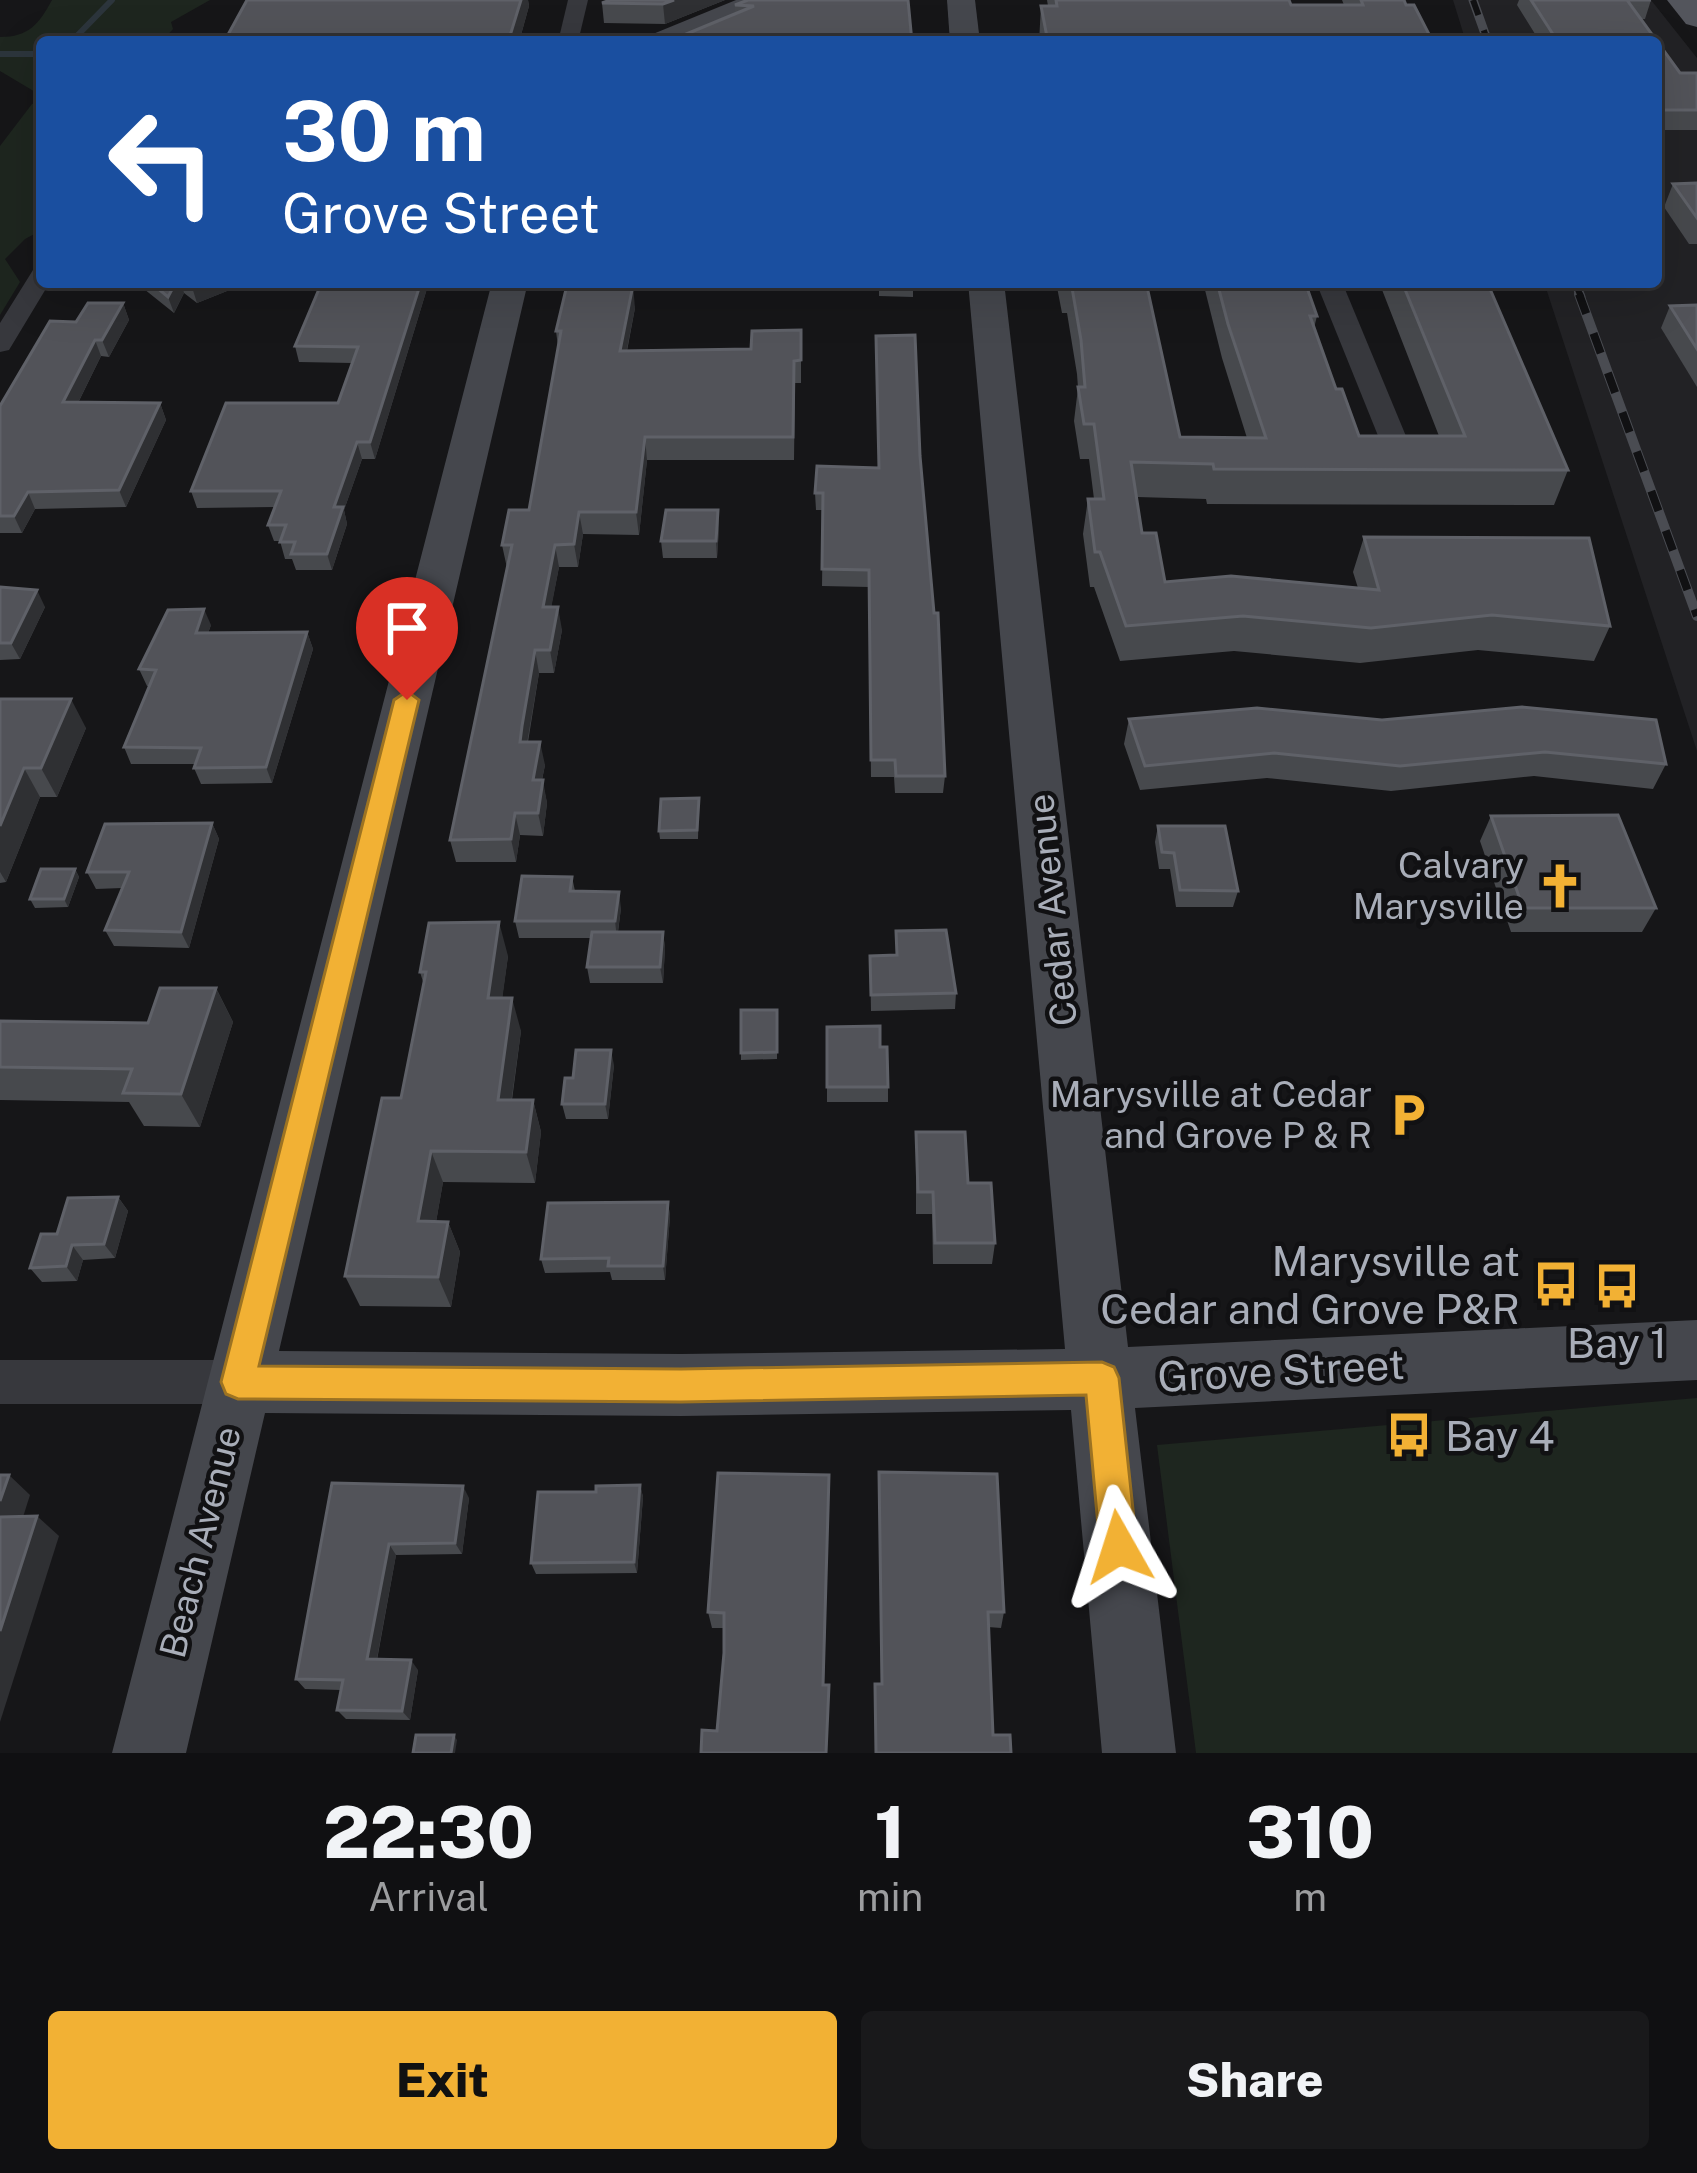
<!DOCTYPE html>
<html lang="en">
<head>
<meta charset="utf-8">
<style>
  body { margin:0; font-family:"Public Sans",sans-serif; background:#19191b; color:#f1f3f6; height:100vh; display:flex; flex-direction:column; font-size:45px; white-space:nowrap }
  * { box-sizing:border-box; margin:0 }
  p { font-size:39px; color:#9c9d9f }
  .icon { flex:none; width:66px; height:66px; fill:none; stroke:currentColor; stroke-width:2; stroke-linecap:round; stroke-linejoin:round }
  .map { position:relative; height:1753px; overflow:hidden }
  .side { display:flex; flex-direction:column; background:#101012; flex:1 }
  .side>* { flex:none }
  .top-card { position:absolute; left:36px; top:36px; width:1626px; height:252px; border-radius:12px; box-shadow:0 12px 48px #0002,0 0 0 3px #303032; background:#1a4fa0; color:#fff; overflow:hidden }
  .pin { position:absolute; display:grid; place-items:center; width:102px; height:102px; color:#fff; margin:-123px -51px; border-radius:50% 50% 50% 0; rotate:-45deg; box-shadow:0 0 12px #0007 }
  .pin .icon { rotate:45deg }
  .me { position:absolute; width:132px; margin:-66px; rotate:354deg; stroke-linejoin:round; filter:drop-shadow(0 0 9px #0008) }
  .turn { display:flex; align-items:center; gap:42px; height:252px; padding:0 48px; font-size:54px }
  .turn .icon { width:156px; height:156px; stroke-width:2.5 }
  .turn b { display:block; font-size:84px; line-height:102px }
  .eta { display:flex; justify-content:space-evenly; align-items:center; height:204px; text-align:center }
  .eta b { font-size:72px; font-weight:800; line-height:84px }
  .primary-button { display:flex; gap:24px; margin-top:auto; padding:24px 48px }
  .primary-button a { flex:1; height:138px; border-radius:12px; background:#f2b134; color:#111; font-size:48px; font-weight:800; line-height:138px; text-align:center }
  .primary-button a+a { background:#19191b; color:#f1f3f6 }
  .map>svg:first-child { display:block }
  .built { fill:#222225 }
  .green { fill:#1e261f }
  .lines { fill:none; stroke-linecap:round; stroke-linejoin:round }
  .stream { stroke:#2c353c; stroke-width:6 }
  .street { fill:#37383d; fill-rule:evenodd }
  .secondary { fill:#45474d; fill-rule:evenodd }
  .primary { fill:#53555c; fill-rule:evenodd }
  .rail-far1-casing { stroke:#4a4c52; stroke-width:9 }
  .rail-casing { stroke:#4a4c52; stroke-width:10 }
  .rail-far1 { stroke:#111113; stroke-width:6; stroke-dasharray:16; stroke-linecap:butt }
  .rail { stroke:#111113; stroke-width:8; stroke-dasharray:21; stroke-linecap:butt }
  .wall { fill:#47494d }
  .shaded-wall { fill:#2f3033 }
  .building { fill:#525359; stroke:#5f6168; stroke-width:3 }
  .route { fill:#f2b134; stroke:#9d7322; stroke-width:3 }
  .labels { text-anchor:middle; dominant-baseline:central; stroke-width:9; stroke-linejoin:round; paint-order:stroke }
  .poi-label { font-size:36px; fill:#a8adb8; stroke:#111113; text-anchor:end }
  .street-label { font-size:36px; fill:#a8adb8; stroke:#111113 }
  .near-poi-label { font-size:42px; fill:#a8adb8; stroke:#111113; text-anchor:end }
  .near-street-label { font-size:42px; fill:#a8adb8; stroke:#111113 }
</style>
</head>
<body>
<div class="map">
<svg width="1697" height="1753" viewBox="0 0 1697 1753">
  <rect width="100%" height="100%" fill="#161618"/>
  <!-- built -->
  <path class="built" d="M1453,0h198l46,58v693l-153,-469h112v-240h-190z"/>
  <!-- green -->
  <g class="green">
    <path d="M52,0h158l-39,22 2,7 -12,13h-119v54l-42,-25v-34c29,0 39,-13 52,-37z"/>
    <path d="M42,100v130l-17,9 -20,20 15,23 -20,33v-169l32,-42z"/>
    <path d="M1697,1398v355h-501l-39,-308z"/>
  </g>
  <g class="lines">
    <!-- stream -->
    <g class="stream">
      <path d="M71,42l41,-42"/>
      <path d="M0,54h42"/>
    </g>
    <!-- street -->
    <g class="street">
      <path d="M568,0h20l-10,42h-20z"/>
      <path d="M42,267v15h8l-41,68 -9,2v-29l33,-53z"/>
      <path d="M1316,282h26l71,171 -4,6h-20l-4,-6z"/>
      <path d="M0,1360h238l16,7 7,15 -7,15 -16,7h-238z"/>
    </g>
    <!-- secondary -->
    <g class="secondary">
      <path d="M736,0h39l-4,6 -87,36h-41l5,-6z"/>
      <path d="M947,0h28l5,42h-30z"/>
      <path d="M492,282h36l-249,1069 402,3 384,-5 -97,-1067h36l124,1065 569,-27v60l-562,28 41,345h-74l-31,-343 -390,6 -416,-3 -79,340h-74z"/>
    </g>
    <!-- primary -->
    <path class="primary" d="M1667,0h30v27l-11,-3z"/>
    <!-- rail-far1 casing -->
    <g class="rail-far1-casing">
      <g id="rail-far1">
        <path d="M1473,0l15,42"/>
        <path d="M1575,282l6,15"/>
      </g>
    </g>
    <!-- rail casing -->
    <g class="rail-casing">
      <path id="rail" d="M1579,294l118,322"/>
    </g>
    <!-- rail-far1 -->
    <use href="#rail-far1" class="rail-far1"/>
    <!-- rail -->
    <use href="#rail" class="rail"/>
  </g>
  <!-- wall -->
  <g class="wall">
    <path d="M247,0h281l1,6 -10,36h-295z"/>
    <path d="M610,0h115l-60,24 -61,-1 -2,-20z"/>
    <path d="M748,0l164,42 -177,-28v-9z"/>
    <path d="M1047,0h242l2,5h53l-2,-5h62l29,42h-394l2,-36h7z"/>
    <path d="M1519,0h132l-6,19h-5l40,54h17v57h-41v-88h-116l-23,-37z"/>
    <path d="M1697,183v61h-8l-25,-37 9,-23z"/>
    <path d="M141,282h84l2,9 -30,12 -13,-10 -10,20 -30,-24z"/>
    <path d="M322,282h107l-54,177h-13l-18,51 3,14 -15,46h-36l-4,-11h-7l-5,-18h-6l-6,-16 7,-18 -78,1 -6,-17 147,-88 14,-40 -53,-1 -4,-16z"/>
    <path d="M573,282h53v3l9,23 -8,43 124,-2 50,-19v53h-6l-1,77h-147l-8,75 -56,-1 -5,33h-19l-8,40 11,23 -8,43h-15l-11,69 17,23 -3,15 5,23 -4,33 -23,-1 -4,27h-60l-6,-22 57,-272 -5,-23 27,-35 29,-163 -2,-16z"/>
    <path d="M879,282h34v15l-34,-1z"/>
    <path d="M1056,282h90l34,155 67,1 -25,-80 -19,-76h102l12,34 -3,12 22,61 23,47h80l-60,-154h108l81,188 -14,35 -347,-1 -1,-5 -69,-2 5,36 23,49 193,6 -5,-16 11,-35 246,89 -16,35 -116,-11 -118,13 -126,-12 -114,10 -26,-74h-4l-7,-53 5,-35h6l-5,-40h-9l-6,-38 4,-33 -1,-14 -10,-61h-5z"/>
    <path d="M123,303l6,17 -20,37 -8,-1 -23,47h82l6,17 -40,87 -91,2 -13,24h-22v-127l76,-84z"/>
    <path d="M1697,305v82l-36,-59 9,-22z"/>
    <path d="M920,456l25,320 -2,17h-48l-1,-16h-23l-2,-190 -47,-1 1,-76h-7l-1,-17 63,-25z"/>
    <path d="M718,510l1,17 -2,31h-54l-2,-17z"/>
    <path d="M0,587l45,20 -25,52 -20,1z"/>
    <path d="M211,625l-3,8 99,-1 6,17 -41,134 -71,1 -7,-16 1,-4h-64l-7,-17 25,-61h-2l-8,-17z"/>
    <path d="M0,699l86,29 -29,69h-17l-34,85 -6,1z"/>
    <path d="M1257,708l409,56 -13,25 -119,-13 -143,15 -124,-13 -127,12 -16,-46 5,-25z"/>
    <path d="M699,798l-1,41h-38l-1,-8z"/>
    <path d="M1491,816l165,92 -14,24h-131l-31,-91z"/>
    <path d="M212,823l7,16 -30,109 -75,-2 -9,-16 17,-42 -26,1 -9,-17z"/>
    <path d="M1158,826l80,65 -5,16h-57l-6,-38h-11l-4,-27z"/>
    <path d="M75,869l4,8 -11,30 -33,1 -5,-9z"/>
    <path d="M572,877l3,14 46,17 -3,24h45l2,16 -2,35h-73l-3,-16 4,-29h-72l-4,-17z"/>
    <path d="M896,931l60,62 -1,16 -84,2 -1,-55 26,-1z"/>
    <path d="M508,956l-6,42 19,33 -9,69h21l8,32 -6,51 -92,-1 -7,40h12l12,30 -9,55 -91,-1 -15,-30 56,-178 23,-113 -4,-13z"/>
    <path d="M216,988l17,34 -33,105 -56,-1 -15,-24 -129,-2v-79l148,2z"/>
    <path d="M777,1010v49l-36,1v-7z"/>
    <path d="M827,1027l53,20 8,40v15h-61z"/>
    <path d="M614,1065l-6,54h-42l-4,-15 11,-26z"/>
    <path d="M916,1132l52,51 27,60 -3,21h-59l-1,-50h-16z"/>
    <path d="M118,1197l10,14 -13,47 -32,2 -6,21 -35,1 -12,-14 27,-34z"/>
    <path d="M668,1202l2,14 -5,64h-53l-2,-8 -65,1 -4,-14z"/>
    <path d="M879,1472l125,140 -3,16 -13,-1 5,108 -112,-51z"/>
    <path d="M332,1483l137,15 -7,56 -66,1 -19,105 41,10 -8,50 -64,-1 -9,-9 4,-20 -36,-1 -9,-10z"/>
    <path d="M640,1485l3,12 -6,76 -101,1 -5,-11 65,-71z"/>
    <path d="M829,1493l-5,192h5l-2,68h-126l16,-22 7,-78v-25h-12l-4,-16z"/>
  </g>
  <!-- shaded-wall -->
  <g class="shaded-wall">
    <path d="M521,0h7l1,6 -10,36h-10z"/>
    <path d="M674,0h51l-60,24 -2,-20z"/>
    <path d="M176,282h5l3,11 -10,20 -6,-16z"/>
    <path d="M204,282h21l2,9 -30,12 -5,-16z"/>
    <path d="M421,282h8l-54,177 -5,-17z"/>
    <path d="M633,285l2,23 -13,66 -2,-23z"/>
    <path d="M123,303l6,17 -20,37 -7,-17z"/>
    <path d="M95,340l6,16 -31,63 -7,-17z"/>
    <path d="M160,403l6,17 -40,87 -7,-17z"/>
    <path d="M645,437l2,23 -8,75 -3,-23z"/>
    <path d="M357,442l5,17 -18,51 3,14 -15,46 -5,-16 7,-47z"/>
    <path d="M28,492l7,17 -13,24 -8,-17z"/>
    <path d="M718,510l1,17 -2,31 -1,-17z"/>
    <path d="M579,512l4,22 -5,33 -4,-23z"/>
    <path d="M555,545l4,22 -12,63 -4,-23z"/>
    <path d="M37,590l8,17 -25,52 -9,-16z"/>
    <path d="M558,607l4,23 -8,43 -4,-23z"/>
    <path d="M204,609l7,16 -9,24 -6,-16z"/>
    <path d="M307,632l6,17 -41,134 -6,-16z"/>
    <path d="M535,650l4,23 -13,76 -6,-7z"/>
    <path d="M71,699l15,29 -29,69 -16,-29z"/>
    <path d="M540,742l5,23 -8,38 -4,-23z"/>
    <path d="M24,768l16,29 -34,85 -6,-10v-46z"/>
    <path d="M543,780l4,23 -4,33 -5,-23z"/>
    <path d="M515,813l5,22 -4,27 -5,-23z"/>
    <path d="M212,823l7,16 -30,109 -8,-16z"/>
    <path d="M75,869l4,8 -11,30 -4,-8z"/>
    <path d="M619,892l2,16 -4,30 -2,-17z"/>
    <path d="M499,922l9,34 -10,75 -10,-33z"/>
    <path d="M663,932l2,16 -2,35 -3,-16z"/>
    <path d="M216,988l17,34 -33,105 -19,-33z"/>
    <path d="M512,998l9,33 -14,101 -9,-32z"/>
    <path d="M611,1050l3,15 -6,54 -3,-15z"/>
    <path d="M533,1100l8,32 -6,51 -9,-31z"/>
    <path d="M431,1151l12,31 -12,69 -13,-30z"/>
    <path d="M118,1197l10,14 -13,47 -11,-14z"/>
    <path d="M668,1202l2,14 -5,64 -2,-14z"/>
    <path d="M448,1222l12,30 -9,55 -13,-30z"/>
    <path d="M72,1245l11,15 -6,21 -11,-15z"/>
    <path d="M9,1475l21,20 -13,41 -17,-15v-20z"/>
    <path d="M640,1485l3,12 -6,76 -3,-11z"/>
    <path d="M463,1486l6,12 -7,56 -7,-11z"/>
    <path d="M37,1516l22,20 -59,186v-91z"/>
    <path d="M389,1544l7,11 -21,114 -8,-10z"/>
    <path d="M411,1660l7,10 -8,50 -8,-9z"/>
    <path d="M454,1735l3,5 -2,13h-4z"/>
  </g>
  <!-- building -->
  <g class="building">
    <path d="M247,0h274l-12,39h-21l-1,3h-127l-83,-3 -1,3h-52z"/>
    <path d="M610,0h64l-11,4 -61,-1z"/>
    <path d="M748,0h160l4,42h-245l87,-36 -19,-1z"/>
    <path d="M1056,0h233l2,5h72l-2,-5h43l2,5h8l19,37h-385l-7,-36h16z"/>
    <path d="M1531,0h120h-24l53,73h17v37h-41v-68h-98z"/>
    <path d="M1697,183v35l-24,-34z"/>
    <path d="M150,282h26l-8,15z"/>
    <path d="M185,282h19l-12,5z"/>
    <path d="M322,282h99l-51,160h-13l-23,65h9l-16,47h-36l4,-12h-15l6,-17h-18l13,-34h-90l35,-88h112l20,-56 -63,-1z"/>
    <path d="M573,282h47v3h13l-13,66 131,-2 1,-18 49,-1v30l-7,1 -1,76h-148l-9,75h-57l-5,32 -19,1 -12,62h15l-8,43h-15l-13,76 -2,16h20l-7,38h10l-5,33h-23l-4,26 -61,1 62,-295h-10l7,-35h20l32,-179h-5l11,-46h6z"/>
    <path d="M1071,282h75l34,155 86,1 -38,-114 -11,-42h88l12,34h-7l26,73h6l17,47h106l-63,-154h85l81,188 -354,-1 -1,-5 -82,-2 11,71h14l9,49 66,-6 148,14 -15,-53 225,1 21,88 -118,-11 -121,13 -128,-12 -117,10 -26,-74h-5l-7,-53h16l-10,-75h-10l-6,-37h7l-4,-47z"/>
    <path d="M88,303h35l-21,37h-7l-32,62 97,1 -41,87 -91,2 -14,24h-14v-110l50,-85 26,1z"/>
    <path d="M1697,305v44l-27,-43z"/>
    <path d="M915,335l5,121 14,157h4l7,163h-49l-1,-16h-24l-2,-190 -47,-1 1,-76h-8l2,-27 62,2 -3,-132z"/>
    <path d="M666,510h52l-2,31h-55z"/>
    <path d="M0,587l37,3 -26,53h-11z"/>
    <path d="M204,609l-8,24 111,-1 -41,135 -72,1 7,-20 -77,-1 32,-77 -17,-1 29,-59z"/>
    <path d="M0,699h71l-30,69h-17l-24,58z"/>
    <path d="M1522,707l134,13 10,44 -121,-12 -145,14 -126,-13 -129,13 -16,-47 128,-11 125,12z"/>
    <path d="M699,798l-2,32 -38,1 2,-32z"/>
    <path d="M1618,815l38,93h-133l-32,-92z"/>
    <path d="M212,823l-31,109 -76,-2 24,-58h-42l18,-48z"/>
    <path d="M1158,826h67l13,65 -58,-1 -6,-37 -12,-1z"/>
    <path d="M41,869h34l-11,30h-34z"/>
    <path d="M522,876l50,1 -2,14 49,1 -4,29h-100z"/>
    <path d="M499,922l-11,76h24l-14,102h35l-7,52 -95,-1 -13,70 30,1 -10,55 -93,-1 37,-178h19l25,-126h-6l9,-49z"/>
    <path d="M946,930l10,63 -85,2 -1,-39 27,-1 -1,-24z"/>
    <path d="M592,932h71l-3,35h-73z"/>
    <path d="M160,988h56l-35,106 -58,-1 9,-24 -132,-2v-46l148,2z"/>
    <path d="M741,1010h36v42l-36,1z"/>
    <path d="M880,1026v21h7l1,40h-61v-60z"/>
    <path d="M576,1050h35l-6,54h-43l3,-26h8z"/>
    <path d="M916,1132h49l3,51h23l4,60h-60l-2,-51h-15z"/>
    <path d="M118,1197l-14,47 -32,1 -6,21 -36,2 11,-34h16l11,-36z"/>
    <path d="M668,1202l-5,64h-55l1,-8 -68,1 7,-56z"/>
    <path d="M879,1472l118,2 7,138h-16l5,123h17l1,18h-135l-1,-69h7z"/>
    <path d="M718,1473l111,2 -6,210h6l-3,68h-125l1,-23 15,1 7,-78v-40l-16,-1z"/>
    <path d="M0,1475h9l-9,26z"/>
    <path d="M332,1483l131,3 -8,57 -66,1 -22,115 44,1 -9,51 -65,-1 6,-30 -47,-1z"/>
    <path d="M640,1485l-6,77 -103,1 7,-71h58v-6z"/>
    <path d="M37,1516l-37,115v-114z"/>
    <path d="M416,1735h38l-3,18h-38z"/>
  </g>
  <!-- route -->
  <path class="route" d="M407,691l12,9 -160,666 422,3 421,-7 12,5 5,11 18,169 -5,13 -13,5 -13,-5 -6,-13 -14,-152 -405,7 -443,-3 -12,-5 -5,-12 173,-682z"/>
  <!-- icons -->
  <defs>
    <g id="church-bare" transform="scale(3.6)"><path d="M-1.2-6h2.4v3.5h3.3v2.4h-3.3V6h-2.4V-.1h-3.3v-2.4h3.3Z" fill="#f2b134" stroke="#111113" stroke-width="2.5" paint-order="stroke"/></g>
    <g id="parking-bare" transform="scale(3.6)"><path d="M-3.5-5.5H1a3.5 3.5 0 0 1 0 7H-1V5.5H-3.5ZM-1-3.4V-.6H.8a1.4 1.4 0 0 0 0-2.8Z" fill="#f2b134" stroke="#111113" stroke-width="2.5" paint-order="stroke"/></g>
    <g id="bus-bare" transform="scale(3.6)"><path d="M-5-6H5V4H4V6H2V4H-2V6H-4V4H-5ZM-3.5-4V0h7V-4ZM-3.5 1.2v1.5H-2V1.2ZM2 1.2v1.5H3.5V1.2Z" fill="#f2b134" stroke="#111113" stroke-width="2.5" paint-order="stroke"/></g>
  </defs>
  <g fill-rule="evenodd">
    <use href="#church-bare" x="1560" y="886"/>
    <use href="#parking-bare" x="1408" y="1115"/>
    <use href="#bus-bare" x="1556" y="1284"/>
    <use href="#bus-bare" x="1617" y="1286"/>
    <use href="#bus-bare" x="1409" y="1435"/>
  </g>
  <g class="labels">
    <!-- poi labels -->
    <g class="poi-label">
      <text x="1524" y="865">Calvary<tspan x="1524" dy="41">Marysville</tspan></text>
      <text x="1372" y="1094">Marysville at Cedar<tspan x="1372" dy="41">and Grove P &amp; R</tspan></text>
    </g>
    <!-- street labels -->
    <g class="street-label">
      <text transform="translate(1052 910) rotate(-96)">Cedar Avenue</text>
      <text transform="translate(200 1542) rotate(-76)">Beach Avenue</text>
    </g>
    <!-- near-poi labels -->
    <g class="near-poi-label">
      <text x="1520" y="1260">Marysville at<tspan x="1520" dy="48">Cedar and Grove P&amp;R</tspan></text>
      <text x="1617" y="1342" text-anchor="middle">Bay 1</text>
      <text x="1445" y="1435" text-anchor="start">Bay 4</text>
    </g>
    <!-- near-street labels -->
    <g class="near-street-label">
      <text transform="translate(1281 1370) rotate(-3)">Grove Street</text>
    </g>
  </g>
</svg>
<div class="pin" style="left:407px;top:700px;background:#d93025"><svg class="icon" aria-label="arrive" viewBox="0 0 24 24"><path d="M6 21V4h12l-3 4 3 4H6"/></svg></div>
<svg class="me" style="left:1119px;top:1547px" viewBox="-20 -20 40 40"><path d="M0-17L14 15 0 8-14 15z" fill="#f2b134" stroke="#fff" stroke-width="4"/></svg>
<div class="top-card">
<div class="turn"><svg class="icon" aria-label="left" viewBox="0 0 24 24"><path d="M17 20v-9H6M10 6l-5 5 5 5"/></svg><div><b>30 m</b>Grove Street</div></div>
</div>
</div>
<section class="side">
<div class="eta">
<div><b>22:30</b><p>Arrival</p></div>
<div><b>1</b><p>min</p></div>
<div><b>310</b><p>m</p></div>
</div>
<div class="primary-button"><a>Exit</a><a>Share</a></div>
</section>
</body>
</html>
